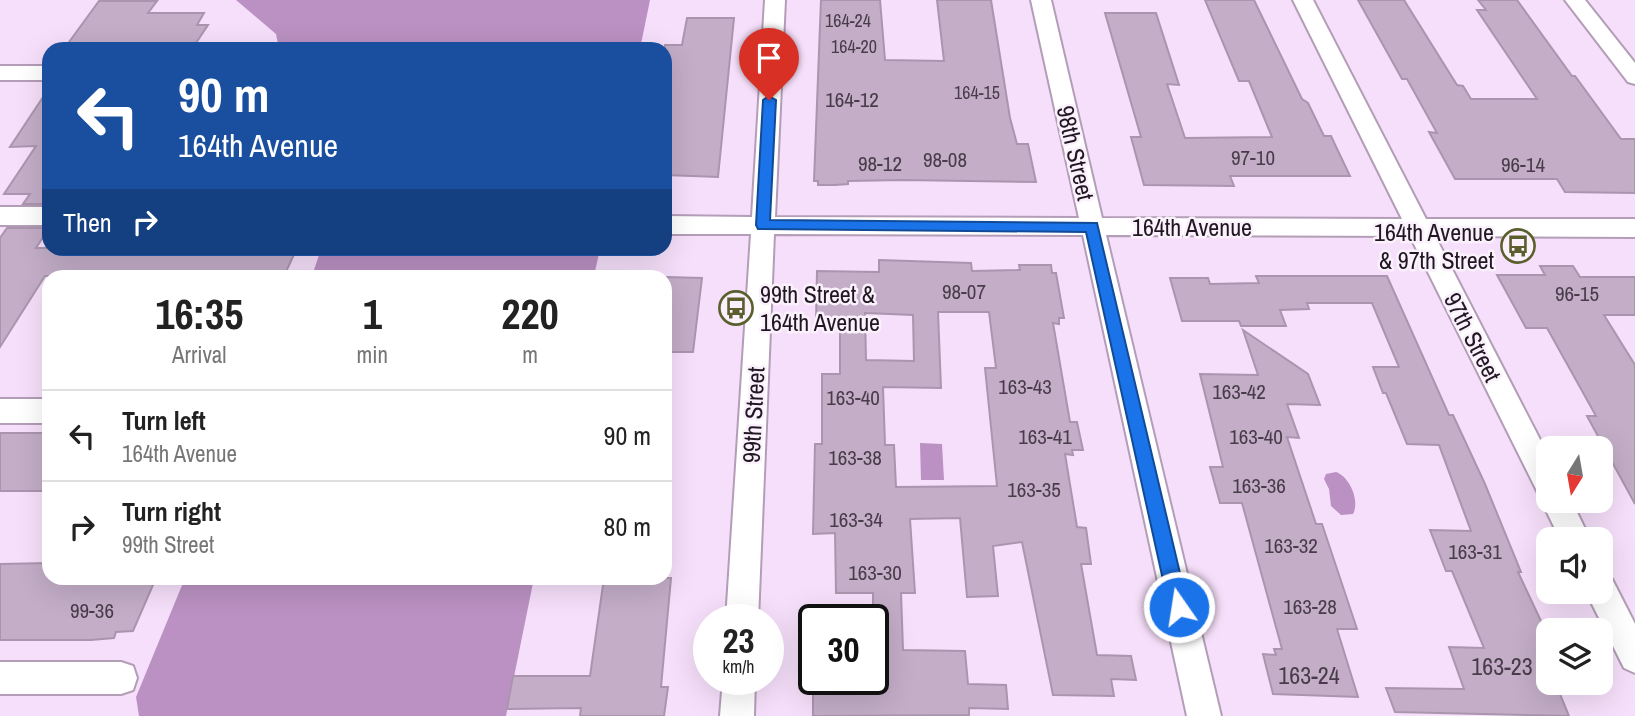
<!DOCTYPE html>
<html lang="en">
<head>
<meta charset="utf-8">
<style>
  body { margin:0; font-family:"Archivo Narrow",sans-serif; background:#f2f2f2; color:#222; height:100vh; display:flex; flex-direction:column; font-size:26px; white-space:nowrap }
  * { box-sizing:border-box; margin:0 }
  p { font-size:23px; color:#767676 }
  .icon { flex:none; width:38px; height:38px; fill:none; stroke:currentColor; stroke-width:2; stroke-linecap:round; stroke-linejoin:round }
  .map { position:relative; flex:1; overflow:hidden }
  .side { position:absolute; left:42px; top:270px; width:630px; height:315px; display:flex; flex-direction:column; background:#fff; border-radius:21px; box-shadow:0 7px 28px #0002 }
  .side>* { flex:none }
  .guide { position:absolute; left:42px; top:42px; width:630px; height:214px; border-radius:21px; box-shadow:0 7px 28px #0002; background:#1a4fa0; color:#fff; overflow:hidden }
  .needle { width:46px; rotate:191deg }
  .controls { position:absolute; left:1536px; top:436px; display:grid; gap:14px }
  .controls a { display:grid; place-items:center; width:77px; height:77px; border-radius:14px; background:#fff; box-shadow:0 7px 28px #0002; font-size:35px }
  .speed { position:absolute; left:693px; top:604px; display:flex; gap:14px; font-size:35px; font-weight:700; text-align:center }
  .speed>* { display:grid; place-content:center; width:91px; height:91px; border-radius:50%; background:#fff; box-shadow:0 7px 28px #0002; line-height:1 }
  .speed small { font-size:18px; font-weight:400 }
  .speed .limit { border:4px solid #111; border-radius:10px; background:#fff; color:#111 }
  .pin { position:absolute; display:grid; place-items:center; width:60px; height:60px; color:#fff; margin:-72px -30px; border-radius:50% 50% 50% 0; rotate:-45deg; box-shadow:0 0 7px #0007 }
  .pin .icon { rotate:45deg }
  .me { position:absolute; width:77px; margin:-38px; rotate:347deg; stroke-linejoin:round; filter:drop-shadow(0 0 5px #0008) }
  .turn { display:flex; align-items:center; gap:24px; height:147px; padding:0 21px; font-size:32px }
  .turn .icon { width:91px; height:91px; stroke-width:2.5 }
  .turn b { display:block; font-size:49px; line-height:60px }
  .then { display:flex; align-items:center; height:66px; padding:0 21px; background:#0003; gap:14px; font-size:26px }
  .eta { display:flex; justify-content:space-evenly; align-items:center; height:119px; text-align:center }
  .eta b { font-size:42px; font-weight:800; line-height:49px }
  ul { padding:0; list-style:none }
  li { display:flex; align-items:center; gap:21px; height:91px; padding:0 21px; border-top:2px solid #e0e0e0 }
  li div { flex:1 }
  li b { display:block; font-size:26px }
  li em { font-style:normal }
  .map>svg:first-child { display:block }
  .water { fill:#ba91c2 }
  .building { fill:#c3adc7; stroke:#aa95ae; stroke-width:2; fill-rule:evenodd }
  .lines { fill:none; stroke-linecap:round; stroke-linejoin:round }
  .minor-casing { stroke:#b39db7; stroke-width:4 }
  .minor { fill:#fff; fill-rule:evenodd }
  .route { fill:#1a73e8; stroke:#114b97; stroke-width:2 }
  .labels { text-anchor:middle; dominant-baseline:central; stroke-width:5; stroke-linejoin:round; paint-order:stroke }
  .far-number-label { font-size:18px; fill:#483c4a }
  .number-label { font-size:21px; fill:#483c4a }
  .street-label { font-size:24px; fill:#1f1721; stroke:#fbf1fc }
  .poi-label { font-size:24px; fill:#1f1721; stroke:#fbf1fc; text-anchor:end }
  .near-number-label { font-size:24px; fill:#483c4a }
</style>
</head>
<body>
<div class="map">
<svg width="1635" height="716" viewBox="0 0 1635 716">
  <rect width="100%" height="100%" fill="#f6dffa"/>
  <!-- water -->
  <g class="water">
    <path d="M236,0h414l-10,49h-361l-3,-15z"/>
    <path d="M321,249v-1l279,1 -6,27h-282z"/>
    <path d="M920,443l22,1 2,36h-23z"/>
    <path d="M1336,472c14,5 24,29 17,42l-12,1 -10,-9 -2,-17 -5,-10 2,-5z"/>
    <path d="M185,578h349l-28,138h-367l-3,-19z"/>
  </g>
  <!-- building -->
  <g class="building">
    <path d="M821,0h59l5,60 59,1 -7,-61h54l19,118 7,26h11l8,38 -133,-2 -55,1v3l-13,1h-17v-4h-4z"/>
    <path d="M1205,0h49l48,99 6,4 16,33h7l19,40h-120l4,10 -90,-1 -13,-48h10l-36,-124h51l23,72 -12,-1 18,54 87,-1 -23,-56h-10z"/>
    <path d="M1358,0h46l53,85 6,1 8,13h66l-60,-89h9l-8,-10h39l55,76h3l46,63h14v54l-70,-1 -8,-13h-102l-26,-47 8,1 -30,-54h-5z"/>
    <path d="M99,1h58l-9,12h56l-7,12h11l-16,24h-128z"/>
    <path d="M687,18h47l-16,159 -53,-2v-130h17z"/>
    <path d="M49,88v116h-26l7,-10h-26l32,-48 -26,1z"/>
    <path d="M7,228h42l-13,20h261l-13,28h-239l-45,71v-109z"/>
    <path d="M879,260l92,3 1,8 48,-1 -1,-5h32l1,8h4l8,45h-5v6l-6,-1 17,99h7l6,28h-11l1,5 -8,-1 12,73 9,1 5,36h-10l16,91 34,1 5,24 -25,-1 3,17 -61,-1 -31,-153 -29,4 5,50 -31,1 -7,-79 -50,1 5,74h-14l2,57 62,1 3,33 38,1 2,24 -39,-1v7l-156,1v-24l60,-2v-97h-37l-1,-60 -22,1 2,-90h7v-70h18v-53h-24l1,-50 62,1zM938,312h51l7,56h-11l12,118 -101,1 -2,-42h-9l-2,-58 58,1zM865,313l48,2 1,46 -48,-1z"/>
    <path d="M1540,266h33l7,11h55v38h-31l31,50v139l-48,-88h9l-49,-88h-21l-29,-53h48z"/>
    <path d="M1256,276h131l62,139h4l32,69 36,88h-3l31,66v44h6l14,34 -174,-4 -9,-24 78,1 -15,-42 35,1 -32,-77h-6l-16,-41 41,1 -32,-86 -32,-1 -21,-51h-3l-10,-26h26l-27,-64h-65l2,6 -29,1 6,16h-45l-2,-5h-57l-12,-43h38l2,6 49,-1z"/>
    <path d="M665,277l37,1 -9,74h-28z"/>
    <path d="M1243,330l65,44 12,31 -33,-1 12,34 -12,-1 29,87h6l35,105h-20l21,68 -85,-3 -10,-40 13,1 -2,-6h8l-40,-146h-22l-10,-36h13l-23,-93 58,1z"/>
    <rect x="0" y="433" width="49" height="58"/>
    <path d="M49,563v15h107l-23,53 -17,1 -2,6 -23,2h-91v-76z"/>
    <path d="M604,578h67l-10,109h7l-4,29h-84l1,-8 -74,1 6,-33h77z"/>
  </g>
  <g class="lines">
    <!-- minor casing -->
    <g class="minor-casing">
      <g id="minor">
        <path d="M765,0h20l-10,217 304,1 -48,-218h20l51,218 300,1 -109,-219h20l113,219h209v18l-200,-1 114,221v43h22l19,39h-30l-19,-39 2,-3 -4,-2 -129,-259 -304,-1 115,481h-34l-104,-481 -309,-1 -16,386h-32l25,-386h-86v-18l87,1z"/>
        <path d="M1565,0h20l50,63v21l-7,-2z"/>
        <rect x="0" y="66" width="49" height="14"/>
        <rect x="0" y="207" width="49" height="18"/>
        <rect x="0" y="399" width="49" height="24"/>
        <path d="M1601,575l11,4 23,45v49l-11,-5 -38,-76h15z"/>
        <path d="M0,662h121l12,4 4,12 -4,12 -12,4h-121z"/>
        <path d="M723,679h32l-1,37h-34z"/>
      </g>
    </g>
    <!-- minor -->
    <use href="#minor" class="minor"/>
  </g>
  <!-- route -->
  <path class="route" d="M769,96l7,4 -6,120 327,3 91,384 -2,7 -7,2 -7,-2 -3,-7 -83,-375 -328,-3 -2,-4 7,-125z"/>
  <!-- icons -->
  <defs>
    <g id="bus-ring" transform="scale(1.75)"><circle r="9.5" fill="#fbf1fc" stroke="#5a5f2d" stroke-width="1.5"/><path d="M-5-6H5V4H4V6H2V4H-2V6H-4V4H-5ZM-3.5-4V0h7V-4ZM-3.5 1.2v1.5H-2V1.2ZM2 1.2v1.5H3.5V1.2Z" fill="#5a5f2d"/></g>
  </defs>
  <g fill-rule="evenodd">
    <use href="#bus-ring" x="1518" y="246"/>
    <use href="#bus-ring" x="736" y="308"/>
  </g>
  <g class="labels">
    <!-- far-number labels -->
    <g class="far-number-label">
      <text x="848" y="20">164-24</text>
      <text x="854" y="46">164-20</text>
      <text x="977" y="92">164-15</text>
    </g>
    <!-- number labels -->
    <g class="number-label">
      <text x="852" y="99">164-12</text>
      <text x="1253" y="157">97-10</text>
      <text x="945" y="159">98-08</text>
      <text x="880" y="163">98-12</text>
      <text x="1523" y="164">96-14</text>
      <text x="964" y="291">98-07</text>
      <text x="1577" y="293">96-15</text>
      <text x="1025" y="386">163-43</text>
      <text x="1239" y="391">163-42</text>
      <text x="853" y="397">163-40</text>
      <text x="1045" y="436">163-41</text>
      <text x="1256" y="436">163-40</text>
      <text x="855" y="457">163-38</text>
      <text x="1259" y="485">163-36</text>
      <text x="1034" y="489">163-35</text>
      <text x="856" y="519">163-34</text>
      <text x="1291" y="545">163-32</text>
      <text x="1475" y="551">163-31</text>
      <text x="875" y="572">163-30</text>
      <text x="1310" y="606">163-28</text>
      <text x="92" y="610">99-36</text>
    </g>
    <!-- street labels -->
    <g class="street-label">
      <text transform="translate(1076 153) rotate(77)">98th Street</text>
      <text x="1192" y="227">164th Avenue</text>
      <text transform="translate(1473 337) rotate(63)">97th Street</text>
      <text transform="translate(753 415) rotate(-87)">99th Street</text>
    </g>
    <!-- poi labels -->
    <g class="poi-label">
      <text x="1494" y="232">164th Avenue<tspan x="1494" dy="28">&amp; 97th Street</tspan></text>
      <text x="760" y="294" text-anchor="start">99th Street &amp;<tspan x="760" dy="28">164th Avenue</tspan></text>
    </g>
    <!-- near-number labels -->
    <g class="near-number-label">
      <text x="1502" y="666">163-23</text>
      <text x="1309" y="675">163-24</text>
    </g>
  </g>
</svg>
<div class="controls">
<a><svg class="needle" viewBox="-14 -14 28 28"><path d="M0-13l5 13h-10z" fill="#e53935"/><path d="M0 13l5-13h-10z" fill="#767676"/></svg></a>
<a><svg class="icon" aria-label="sound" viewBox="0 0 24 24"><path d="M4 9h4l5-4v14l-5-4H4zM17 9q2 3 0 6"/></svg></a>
<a><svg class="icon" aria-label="layers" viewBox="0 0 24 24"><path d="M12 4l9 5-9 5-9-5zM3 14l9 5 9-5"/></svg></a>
</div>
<div class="speed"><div>23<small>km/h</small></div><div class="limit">30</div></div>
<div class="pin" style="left:769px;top:100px;background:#d93025"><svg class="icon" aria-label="arrive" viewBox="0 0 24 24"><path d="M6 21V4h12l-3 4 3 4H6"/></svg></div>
<svg class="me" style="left:1179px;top:607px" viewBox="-20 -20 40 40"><circle r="17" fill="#1a73e8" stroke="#fff" stroke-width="3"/><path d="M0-11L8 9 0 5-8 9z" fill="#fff"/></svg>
<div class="guide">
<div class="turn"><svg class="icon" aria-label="left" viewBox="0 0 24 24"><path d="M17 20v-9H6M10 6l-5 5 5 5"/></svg><div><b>90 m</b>164th Avenue</div></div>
<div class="then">Then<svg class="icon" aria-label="right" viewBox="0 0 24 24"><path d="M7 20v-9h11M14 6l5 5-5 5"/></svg></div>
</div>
<section class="side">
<div class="eta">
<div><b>16:35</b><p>Arrival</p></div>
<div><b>1</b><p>min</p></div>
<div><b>220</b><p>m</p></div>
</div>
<ul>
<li><svg class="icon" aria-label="left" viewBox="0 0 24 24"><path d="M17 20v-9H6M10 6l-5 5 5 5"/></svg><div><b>Turn left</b><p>164th Avenue</p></div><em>90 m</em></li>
<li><svg class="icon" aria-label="right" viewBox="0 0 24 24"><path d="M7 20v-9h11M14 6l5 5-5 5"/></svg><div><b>Turn right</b><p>99th Street</p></div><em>80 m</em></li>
</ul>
</section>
</div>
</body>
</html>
